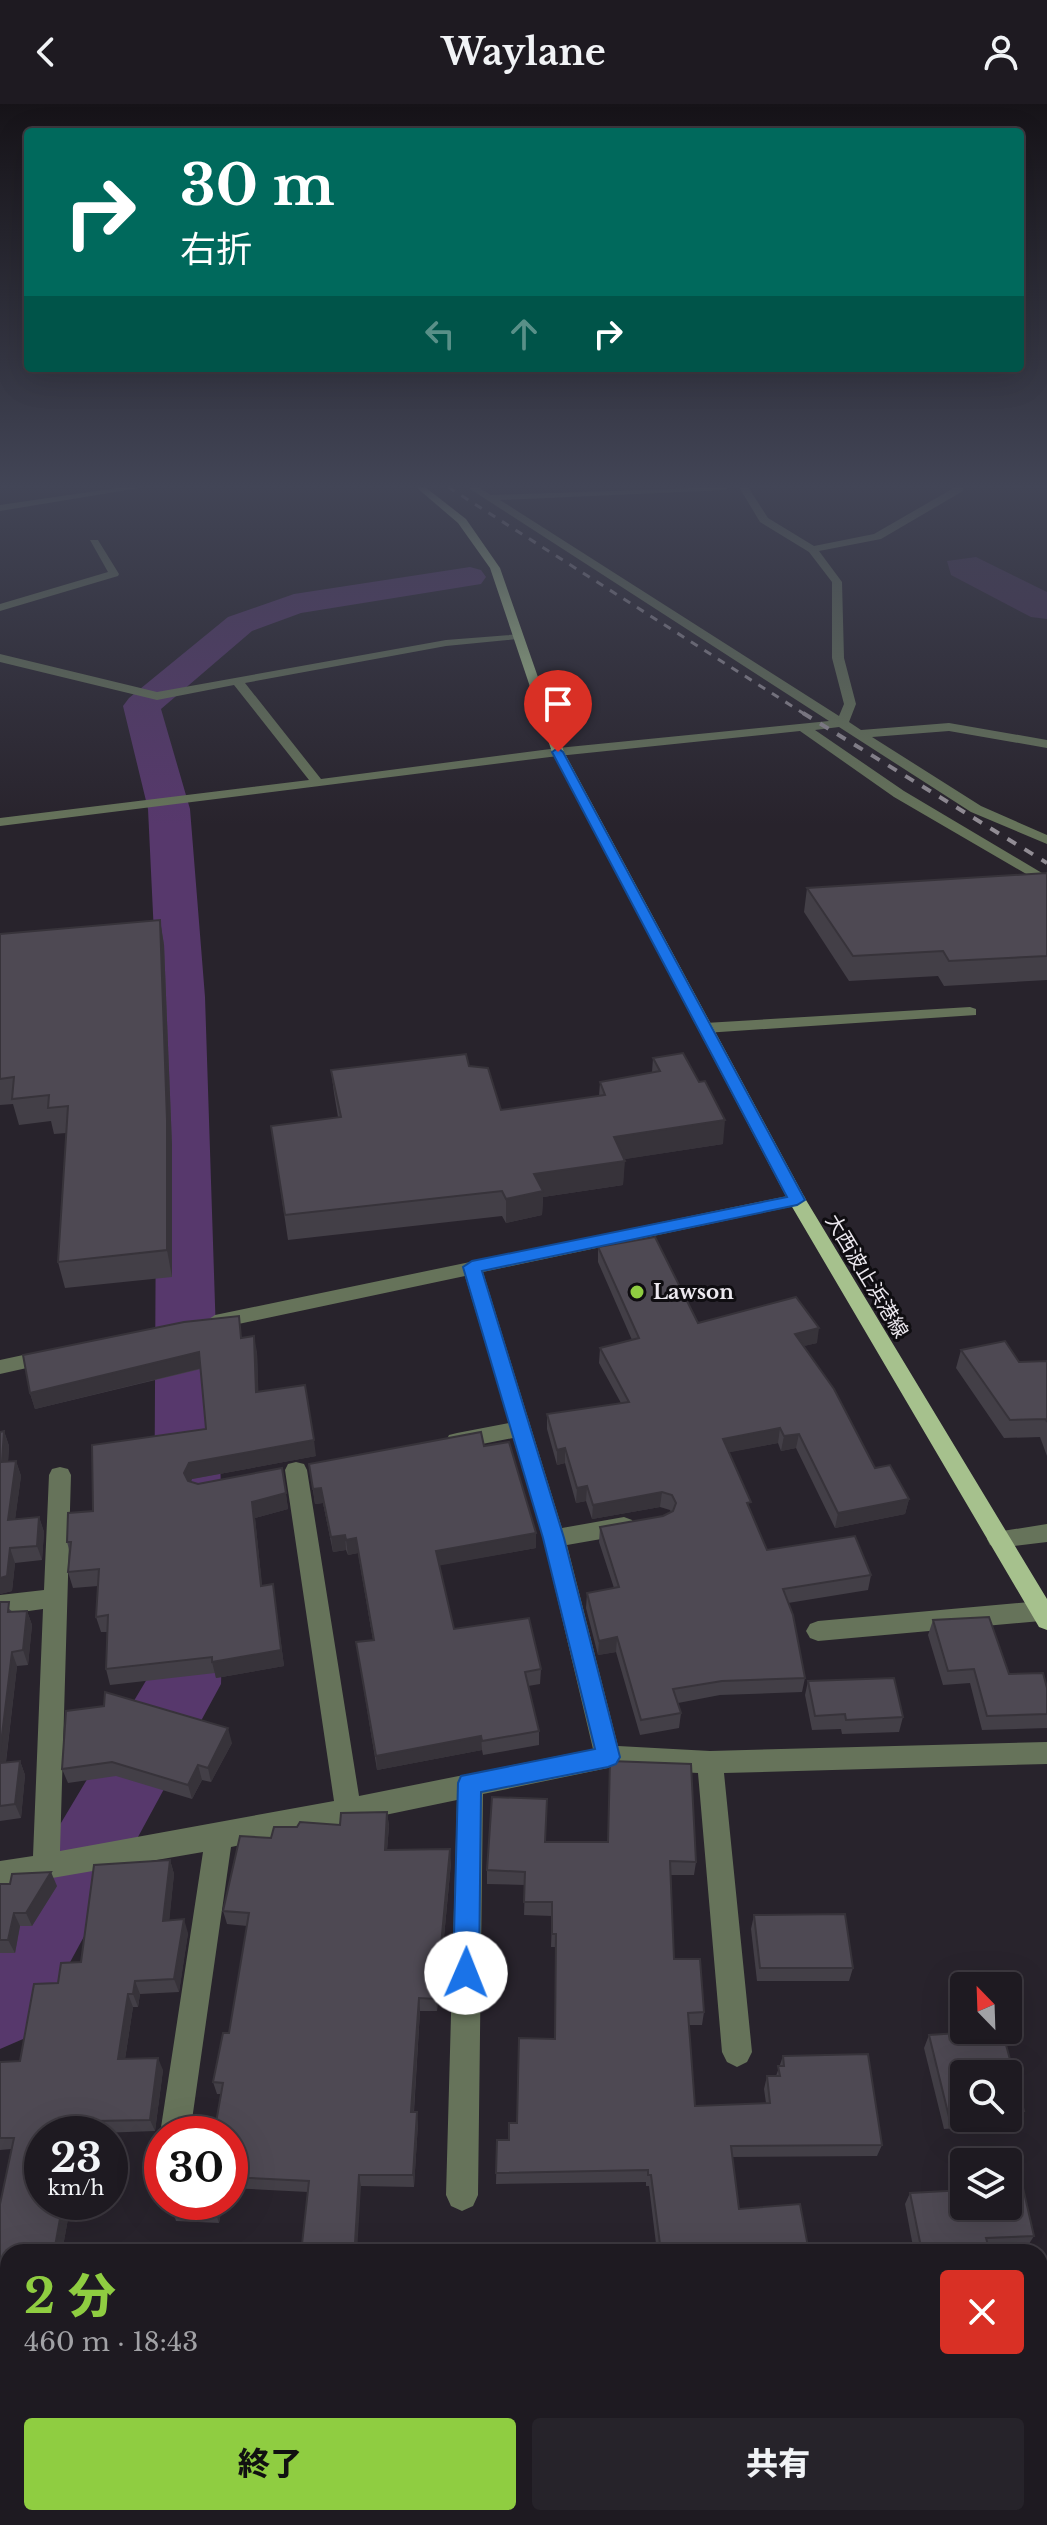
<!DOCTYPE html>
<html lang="ja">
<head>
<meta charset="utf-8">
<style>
  body { margin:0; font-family:"Libre Baskerville","Noto Sans JP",serif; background:#26232a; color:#f1f3f6; height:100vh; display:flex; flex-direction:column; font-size:30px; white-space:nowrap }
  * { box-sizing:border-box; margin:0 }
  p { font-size:26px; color:#a1a1a5 }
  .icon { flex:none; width:44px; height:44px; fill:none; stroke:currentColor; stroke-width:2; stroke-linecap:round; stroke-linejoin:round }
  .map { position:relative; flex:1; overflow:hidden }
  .panel { position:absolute; left:0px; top:2140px; width:1048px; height:282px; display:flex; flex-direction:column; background:#1e1a21; border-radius:24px 24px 0 0; box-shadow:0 8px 32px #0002,0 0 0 2px #3c383f }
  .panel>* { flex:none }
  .top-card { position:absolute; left:24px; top:24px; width:1000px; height:244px; border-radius:8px; box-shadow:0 8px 32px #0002,0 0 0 2px #3c383f; background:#00695c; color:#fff; overflow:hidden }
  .needle { width:52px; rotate:337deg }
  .tools { position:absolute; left:950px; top:1868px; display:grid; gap:16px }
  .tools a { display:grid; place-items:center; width:72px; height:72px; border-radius:8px; background:#1e1a21; box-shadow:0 8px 32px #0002,0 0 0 2px #3c383f; font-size:40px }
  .speed { position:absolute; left:24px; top:2012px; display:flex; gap:16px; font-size:40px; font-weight:700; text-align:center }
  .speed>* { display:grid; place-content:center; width:104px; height:104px; border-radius:50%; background:#1e1a21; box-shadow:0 8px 32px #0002,0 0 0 2px #3c383f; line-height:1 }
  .speed small { font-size:20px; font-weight:400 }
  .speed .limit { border:12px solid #d22; background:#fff; color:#111 }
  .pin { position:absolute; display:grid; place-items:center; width:68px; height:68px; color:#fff; margin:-82px -34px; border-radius:50% 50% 50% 0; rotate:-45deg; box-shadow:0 0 8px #0007 }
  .pin .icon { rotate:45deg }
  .me { position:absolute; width:88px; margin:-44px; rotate:1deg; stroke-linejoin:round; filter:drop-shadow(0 0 6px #0008) }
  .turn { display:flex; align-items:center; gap:28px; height:168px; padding:0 24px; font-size:36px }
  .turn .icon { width:104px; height:104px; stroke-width:2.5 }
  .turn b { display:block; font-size:56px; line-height:68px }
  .lanes { display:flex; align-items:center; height:76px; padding:0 24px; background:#0003; justify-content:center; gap:40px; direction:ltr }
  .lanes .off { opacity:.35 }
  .round { display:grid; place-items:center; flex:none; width:84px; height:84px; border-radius:8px; background:#26232a }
  .headline { display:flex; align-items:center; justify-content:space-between; height:136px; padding:0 24px }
  h1 { font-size:48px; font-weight:800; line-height:60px; color:#8fcd41 }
  .action { display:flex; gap:16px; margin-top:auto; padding:16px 24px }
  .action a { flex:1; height:92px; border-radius:8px; background:#8fcd41; color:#111; font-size:32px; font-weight:800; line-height:92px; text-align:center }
  .action a+a { background:#26232a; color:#f1f3f6 }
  header { display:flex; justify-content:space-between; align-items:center; height:104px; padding:0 24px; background:#1e1a21; font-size:36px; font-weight:800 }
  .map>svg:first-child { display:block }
  .green { fill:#453153 }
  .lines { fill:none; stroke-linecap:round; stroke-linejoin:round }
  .river { fill:#57386c; fill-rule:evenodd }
  .minor { fill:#66735a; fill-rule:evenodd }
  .major { fill:#a6c18d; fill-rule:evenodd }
  .rail-far1 { stroke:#928d95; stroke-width:3; stroke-dasharray:8 8; stroke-linecap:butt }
  .rail { stroke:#928d95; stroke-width:4; stroke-dasharray:10 10; stroke-linecap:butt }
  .wall { fill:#433f47; fill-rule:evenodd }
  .shaded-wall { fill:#37333a }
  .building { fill:#4e4953; stroke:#37333a; stroke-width:2 }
  .route { fill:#1a73e8; stroke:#114b97; stroke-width:2 }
  .poi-dot { fill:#8fcd41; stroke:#0f0d11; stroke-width:3 }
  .labels { text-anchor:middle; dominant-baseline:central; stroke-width:6; stroke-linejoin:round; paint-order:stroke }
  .street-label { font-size:20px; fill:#ece8ef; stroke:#0f0d11 }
  .poi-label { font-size:20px; font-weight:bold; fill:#ece8ef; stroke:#0f0d11; text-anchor:start }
</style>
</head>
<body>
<header><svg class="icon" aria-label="back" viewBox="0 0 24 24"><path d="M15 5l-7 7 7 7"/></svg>Waylane<svg class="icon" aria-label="person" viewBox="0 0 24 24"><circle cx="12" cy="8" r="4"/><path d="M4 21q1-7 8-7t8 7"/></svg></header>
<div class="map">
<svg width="1047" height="2421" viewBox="0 0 1047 2421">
  <rect width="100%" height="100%" fill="#28232c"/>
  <!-- green -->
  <path class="green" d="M976,453l71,35v27l-16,-2 -80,-42 -4,-14z"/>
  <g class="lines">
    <!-- river -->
    <path class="river" d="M470,463l11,3 5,7 -5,7 -180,29 -49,18 -91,78 29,100 15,188 19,584 -3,103 -191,352 -30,13v-124l147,-246 7,-98 3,-584 -9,-188 -25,-103 6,-8 99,-81 66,-23z"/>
    <!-- minor -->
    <g class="minor">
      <path d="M124,383h21l-145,24v-6z"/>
      <path d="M467,383h11l13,8 238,-8 -4,3 -225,10 339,216 5,-12 -12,-46v-76l-23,-30 -49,-30 -21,-35h9l20,31 46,28 60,-12 78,-45 -1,-2h12v4l-82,48 -62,12 23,31 2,76 12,46 -7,18 12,8 88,-7 98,17v8l-98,-17 -77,6 109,69 66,29v9l-76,-32 -132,-85 -24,3 89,61 143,85v10l-153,-89 -94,-66 -242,25 -558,70v-8l309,-38 -75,-95 -77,15 -157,-38v-8l157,38 289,-52 75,-6 2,2 -6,3 -71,7 -201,37 76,96 237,-31 271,-27z"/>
      <path d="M90,436h8l21,34 -1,2 -118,35v-7l108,-32z"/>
      <path d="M970,903l6,2v6l-271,18 -8,-5 8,-5z"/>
      <path d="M797,1090l7,2 2,4 -2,4 -321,68 79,256 62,-11 8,3 3,6 -3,6 -8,3 -57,10 51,201 92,5 337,-9v22l-323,9 28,279 -5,10 -10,5 -10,-5 -5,-10 -24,-279 -90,-5 -125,26 -5,401 -5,11 -11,5 -11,-5 -5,-11 11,-395 -226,47 -41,287h-28v5l-2,-5 43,-282 -203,35v-26l33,-5 10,-247 -43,6v-20l44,-5 5,-115 3,-6 8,-2 8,2 3,6 -11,376 274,-50 -49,-331 3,-6 8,-2 8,2 3,6 52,326 234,-47 -50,-211 -30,-100 -56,11 -8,-2 -3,-6 3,-6 8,-2 52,-10 -44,-147 -250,53 -10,-7 10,-7z"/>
      <path d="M51,1245l7,2 3,5 -3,5 -58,13v-14z"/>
      <path d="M1047,1420v18l-49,6 -8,-3 -3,-6 3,-6z"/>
      <path d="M1041,1497l6,2v16l-6,2 -223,20 -8,-3 -4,-7 4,-7 8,-3z"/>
      <rect x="1040" y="2273" width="7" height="34"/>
      <path d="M53,2414h69l-3,7h-69z"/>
    </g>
    <!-- major -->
    <path class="major" d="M416,383h9l41,32 34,49 64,184 242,448 241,399v31l-8,-3 -251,-427 -236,-448 -62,-184 -32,-45z"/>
    <!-- rail-far1 -->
    <path class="rail-far1" d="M448,383l358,228"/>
    <!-- rail -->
    <path class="rail" d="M803,609l244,150"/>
  </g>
  <!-- wall -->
  <g class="wall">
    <path d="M1047,769v107l-103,6 -6,-10 -89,5 -45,-69 3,-24z"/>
    <path d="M160,816l4,25 8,201v131l-107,11 -7,-26 8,-129 -12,1 -3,-13 -32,4 -6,-21 -13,1v-171z"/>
    <path d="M653,954l70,86 -99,15 -1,26 -80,12 -1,18 -36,8 -4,-7 -214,24 -17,-114 67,-9 -4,-24 -3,-23 138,-4 32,44 98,-14 1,-14 52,-10z"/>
    <path d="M598,1143l100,76 119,20 -14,3 72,122 34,31 -4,15 -70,14 -39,-80 -15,3 -3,-8 -49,9 21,57 17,41 104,25 -3,15 -80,13 17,75 -3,14 -82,3 -42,8 3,10 -2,15 -39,7 -24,-83 -18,3 -12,-47 1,-15 27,-5 -15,-46 1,-15 63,-11 8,-4 -1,-2 -10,-3 -68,12 -6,-18 -10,2 -11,-40 -8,2 -10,-36v-15l74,-11 -22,-40 1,-15 32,-8 -34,-78z"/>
    <path d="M242,1233l15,15 1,40 58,64 -124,23 -1,3 7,2 84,-16 6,41 -33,9 7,68 11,-2 11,82 -68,12 -1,-5 -105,12 -4,-16 2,-37h-7l-5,-15 2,-31 -25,2 -5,-16 2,-19 -3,-11 26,-31 113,-82 -5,-60 -166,40 -5,-16z"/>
    <path d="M961,1246l58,12 28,-1v95l-7,-19 -36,1 -48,-70z"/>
    <path d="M4,1327l5,15 -1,16 8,-1 5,15 -6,43 24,-2 5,15 -2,28 -27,3 -3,28 -12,3v-162z"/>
    <path d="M484,1342l52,102 -97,17 15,64 87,40 -1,15 -12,2 11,45v14l-56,10 -1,-5 -105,20 -21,-128 17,-2 -15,-87 -10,2 -2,-5 -13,2 -10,-49 -8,1 -6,-40z"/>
    <path d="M0,1498l13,10 14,-1 5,14 -4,40 -11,1 -11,96 14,-1 5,14 -4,43 -21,3z"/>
    <path d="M933,1516l76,54 38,14v40l-65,2 -12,-47 -27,2 -15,-50z"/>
    <path d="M808,1577l95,36 -4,15 -57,2 -1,-5 -29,1 -7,-35z"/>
    <path d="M232,1639l-21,39 -9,-2 -10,19 -76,-23 -48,7 -6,-14z"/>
    <path d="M610,1657l86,101 -2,13h-23l3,84 30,53 -2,13h-13l6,81 71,-3 -2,-14 3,-13h9l7,-20 99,89 -5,11 -145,1 7,52 70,43h-152l-8,-66h-3v-4l-150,2 1,-44h12l46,-101v-92h-4l1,-31 -28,-1 1,-30 -38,-1v-14l59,-28h62z"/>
    <path d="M387,1708l2,14 -2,24 64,13 -14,148h-17l-6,101 4,11 -4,64 -53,-1 -59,58 6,-52 -78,-4v-54l-9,-40h-4l-4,-12 16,-49 18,-107 -20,-2 -4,-13 48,-73 26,-11 43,-2z"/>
    <path d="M170,1756l4,14 -5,46 19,13 -9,59 -39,2 -2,13h-5l-8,52 38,11 -8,61 -55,2v1h-58v68h29l-9,50h-54v19h-8v-67l11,-55 -11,1v-88l20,-1 38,-78 23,-21z"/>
    <path d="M0,1780l57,2 -25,40h-12l-5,27h-15z"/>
    <path d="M754,1811l99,53 -4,13h-92l-6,-52z"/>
    <path d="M1002,1926l22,81 -6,12 -74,6 -20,-81 5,-13zM964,1970h44v44h-44z"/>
    <path d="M910,2089l124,43 -7,11 -38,2 1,3h-76l-9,-48z"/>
    <path d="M176,2098h47l-4,21 -43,-2 -2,-6z"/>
  </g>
  <!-- shaded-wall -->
  <g class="shaded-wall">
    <path d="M160,816l4,25 8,201v131l-5,-27z"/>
    <path d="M725,1016l-2,24 -110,17 1,-24z"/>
    <path d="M625,1057l-2,24 -80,12 -1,18 -36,8v-24l28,-25z"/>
    <path d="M819,1224l-2,15 -25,6 3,-15z"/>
    <path d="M254,1232l3,16 2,56 -3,-16z"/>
    <path d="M199,1248l3,16 -167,41 -5,-16z"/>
    <path d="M780,1324l-2,15 -57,11 2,-15z"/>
    <path d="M4,1327l5,15 -2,31 -5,-15z"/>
    <path d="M799,1330l-3,14 -15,3 3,-15z"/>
    <path d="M314,1336l2,16 -124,23 -5,10 -3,-16 5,-10z"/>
    <path d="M565,1344v15l-8,2v-15z"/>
    <path d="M16,1357l5,15 -8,59 -5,-15z"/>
    <path d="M587,1382l-1,15 -10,2 1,-15z"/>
    <path d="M321,1384l2,15 -8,1 -2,-15z"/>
    <path d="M662,1388l-2,15 -68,12 1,-14z"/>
    <path d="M286,1389l2,16 -33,9 9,84 -12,-100z"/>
    <path d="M909,1395l-4,15 -70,14 3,-15z"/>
    <path d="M39,1413l5,15 -2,28 -5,-14z"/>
    <path d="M536,1429v15l-99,18 -1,-15z"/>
    <path d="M345,1431l1,15 -13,2 -2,-15z"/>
    <path d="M356,1434l2,15 -10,2 -2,-15z"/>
    <path d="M10,1444l5,15 -3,28 -12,3v-16z"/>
    <path d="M273,1480l11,82 -68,12 -4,-16z"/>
    <path d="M27,1507l5,14 -4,40 -5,-15z"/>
    <path d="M617,1533l-1,15 -18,3 1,-14z"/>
    <path d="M12,1548l5,14 -13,111 -4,-10v-15z"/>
    <path d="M228,1624l4,15 -21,39 -3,-14z"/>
    <path d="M481,1632l1,14 -105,20 -1,-14z"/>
    <path d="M20,1657l5,14 -4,43 -6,-14z"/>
    <path d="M198,1661l4,15 -10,19 -4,-14z"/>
    <path d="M387,1708l2,14 -3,37 -1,-13z"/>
    <path d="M450,1745l1,14 -14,148 -1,-12z"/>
    <path d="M170,1756l4,14 -6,60 -5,-13z"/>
    <path d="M51,1768l6,14 -25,40 -6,-13z"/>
    <path d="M14,1809l6,13 -5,27 -7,-13z"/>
    <path d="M184,1815l4,14 -9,59 -5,-13z"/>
    <path d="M135,1877l5,13 -2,13 -5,-13z"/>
    <path d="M128,1890l5,13 -10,65 -5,-13z"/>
    <path d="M419,1894l1,13 -7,112 -2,-11z"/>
    <path d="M158,1954l5,12 -8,61 -5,-11z"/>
    <path d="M417,2008l1,11 -4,64 -1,-12z"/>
    <path d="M95,2017l5,12v1h-8z"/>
    <path d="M359,2071l2,11 -4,66 -2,-9z"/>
    <path d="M63,2098h8l-9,50h-8z"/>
    <path d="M219,2098h4l-4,21 -2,-6z"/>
  </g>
  <!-- building -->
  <g class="building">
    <path d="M1047,769v83l-98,5 -6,-10 -90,5 -46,-68z"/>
    <path d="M160,816l7,200v130l-109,12 10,-156 -20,2 1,-13 -37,4 2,-22 -14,2v-145z"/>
    <path d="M683,949l16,29 6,-1 20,39 -111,17 11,24 -91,13 9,17 -37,8 -4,-8 -217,24 -14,-89 70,-9 -10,-47 135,-16 3,12 19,2 13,42 104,-15 -5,-13 60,-11 -7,-13z"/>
    <path d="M655,1133l43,86 98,-26 23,31 -24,6 39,55 41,79 15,-3 19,34 -71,14 -39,-79 -15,2 -4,-8 -57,11 28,63 -4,1 20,47 88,-14 16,39 -88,14 10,26 12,63 -83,3 -49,8 8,24 -40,7 -24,-83 -18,4 -12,-48 32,-6 -19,-60 63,-11 10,-5 3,-8 -4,-8 -10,-3 -69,13 -6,-19 -10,2 -12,-40 -8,2 -10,-36 82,-12 -29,-54 39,-10 -41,-91z"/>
    <path d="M239,1212l2,22 13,-2 2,56 49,-7 9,55 -125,23 -5,10 4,8 10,3 84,-16 4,25 -34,9 9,84 12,-2 8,66 -69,12v-5l-106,12 2,-54 -12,2 3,-48 -31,3 3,-30h-4l1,-29 25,-2 -1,-66 114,-16 -7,-77 -169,41 -7,-38 161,-33z"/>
    <path d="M1005,1237l14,21 28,-1v61l-1,-3 -36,1 -49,-70z"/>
    <path d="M4,1327l-2,31 14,-1 -8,59 31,-3 -2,29 -27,2 -3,28 -7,2v-146z"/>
    <path d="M481,1328l3,14 25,-4 27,91 -100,18 18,78 75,-11 12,51 -16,3 14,59 -57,10 -1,-5 -105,20 -20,-114 18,-2 -18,-102 -10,2 -1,-5 -14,2 -10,-49 -8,1 -4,-25z"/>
    <path d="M0,1498h9l-1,10 19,-1 -4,39 -11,2 -12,100z"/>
    <path d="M989,1513l20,57 34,-1 4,15v26l-60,2 -13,-47 -26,2 -15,-51z"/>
    <path d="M894,1574l9,39 -57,3 -1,-6 -30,2 -7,-35z"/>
    <path d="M105,1588l123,36 -20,40 -10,-3 -10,20 -76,-23 -50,7 4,-58 38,-5z"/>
    <path d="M20,1657l-5,43 -15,2v-43z"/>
    <path d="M610,1657l81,3 5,98 -26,-1 4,98h26l4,53 -16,1 7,93 75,-3 -3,-27h13l-2,-10h6l-1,-10 85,-2 14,91 -151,1 8,63 61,-5 9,48h-148l-10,-77h-3v-5l-152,3 1,-33h12v-17h8l2,-85 36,1 1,-105h-4v-32h-28l1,-30 -38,-2 5,-73 55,2 -2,43h63z"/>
    <path d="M387,1708l-2,38 65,-1 -14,150 -17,-1 -8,114h6l-4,63h-54l-4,68h27v9h-180v-2l100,-6 7,-63 -79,-4v-43h-16l9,-51 -10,-1 10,-49h6l20,-120 -26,-2 17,-75 31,2 3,-11h23l3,-5 40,3 1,-12z"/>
    <path d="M170,1756l-7,61 21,-2 -10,60 -39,2 -2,13h-5l-10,65 40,-1 -8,62 -55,1 -3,13h-50v68h21l-9,50h-46v8h-8v-56l14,-66h-14v-76l20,-1 14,-77 24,-1 3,-20 20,-1 13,-97z"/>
    <path d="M51,1768l-25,41h-12l-6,27h-8v-56h10l2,-10z"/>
    <path d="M845,1810l8,54h-93l-6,-53z"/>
    <path d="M1002,1926l22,81 -16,1v-38h-44v42l-15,1 -20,-82z"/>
    <path d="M1008,2084h15l11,48 -48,2 4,14h-68l-12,-59 54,-3v16h44z"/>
    <path d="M176,2098h43l-2,15 -43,-2z"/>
    <path d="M557,2414h67l1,7h-67z"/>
  </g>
  <!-- sky -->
  <linearGradient id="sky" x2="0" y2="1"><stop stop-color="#161318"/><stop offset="0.53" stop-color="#424556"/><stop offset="1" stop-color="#424556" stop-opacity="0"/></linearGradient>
  <rect width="1047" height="721" fill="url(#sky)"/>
  <!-- route -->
  <path class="route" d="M558,644l5,4 242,448 -8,5 -315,66 82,267 56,219 -4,7 -8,3 -127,25 -2,181 -4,9 -9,4 -9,-4 -4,-9 5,-190 3,-7 134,-27 -52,-211 -80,-271 9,-6 315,-64 -235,-445z"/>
  <!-- markers -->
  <circle class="poi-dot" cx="637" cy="1188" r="8"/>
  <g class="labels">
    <!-- street labels -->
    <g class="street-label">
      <text transform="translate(867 1172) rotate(59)">大西波止浜港線</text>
    </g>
    <!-- poi labels -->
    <g class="poi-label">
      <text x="653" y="1188">Lawson</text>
    </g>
  </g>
</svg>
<div class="tools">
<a><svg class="needle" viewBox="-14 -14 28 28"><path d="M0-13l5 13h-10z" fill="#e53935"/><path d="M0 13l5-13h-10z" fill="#a1a1a5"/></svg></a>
<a><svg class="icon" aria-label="search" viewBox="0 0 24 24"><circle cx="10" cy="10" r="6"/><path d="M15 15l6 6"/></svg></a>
<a><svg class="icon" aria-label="layers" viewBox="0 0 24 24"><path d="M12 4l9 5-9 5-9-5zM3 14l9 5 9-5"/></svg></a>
</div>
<div class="speed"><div>23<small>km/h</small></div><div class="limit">30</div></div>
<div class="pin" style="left:558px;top:648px;background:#d93025"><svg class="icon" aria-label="arrive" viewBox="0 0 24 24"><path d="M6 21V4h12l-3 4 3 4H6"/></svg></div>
<svg class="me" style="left:466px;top:1869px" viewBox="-20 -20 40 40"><circle r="19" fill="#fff"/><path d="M0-13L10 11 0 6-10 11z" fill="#1a73e8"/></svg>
<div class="top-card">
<div class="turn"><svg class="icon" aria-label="right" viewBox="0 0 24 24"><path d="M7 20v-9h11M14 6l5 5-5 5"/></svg><div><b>30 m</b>右折</div></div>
<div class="lanes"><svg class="icon off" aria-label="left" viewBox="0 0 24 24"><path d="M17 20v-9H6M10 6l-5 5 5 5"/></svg><svg class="icon off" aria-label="ahead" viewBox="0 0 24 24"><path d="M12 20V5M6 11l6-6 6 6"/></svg><svg class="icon" aria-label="right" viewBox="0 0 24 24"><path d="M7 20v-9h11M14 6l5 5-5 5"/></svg></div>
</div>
<section class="panel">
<div class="headline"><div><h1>2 分</h1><p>460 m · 18:43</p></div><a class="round" style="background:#d93025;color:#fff"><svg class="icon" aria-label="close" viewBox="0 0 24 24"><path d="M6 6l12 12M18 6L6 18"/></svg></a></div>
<div class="action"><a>終了</a><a>共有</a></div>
</section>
</div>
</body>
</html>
